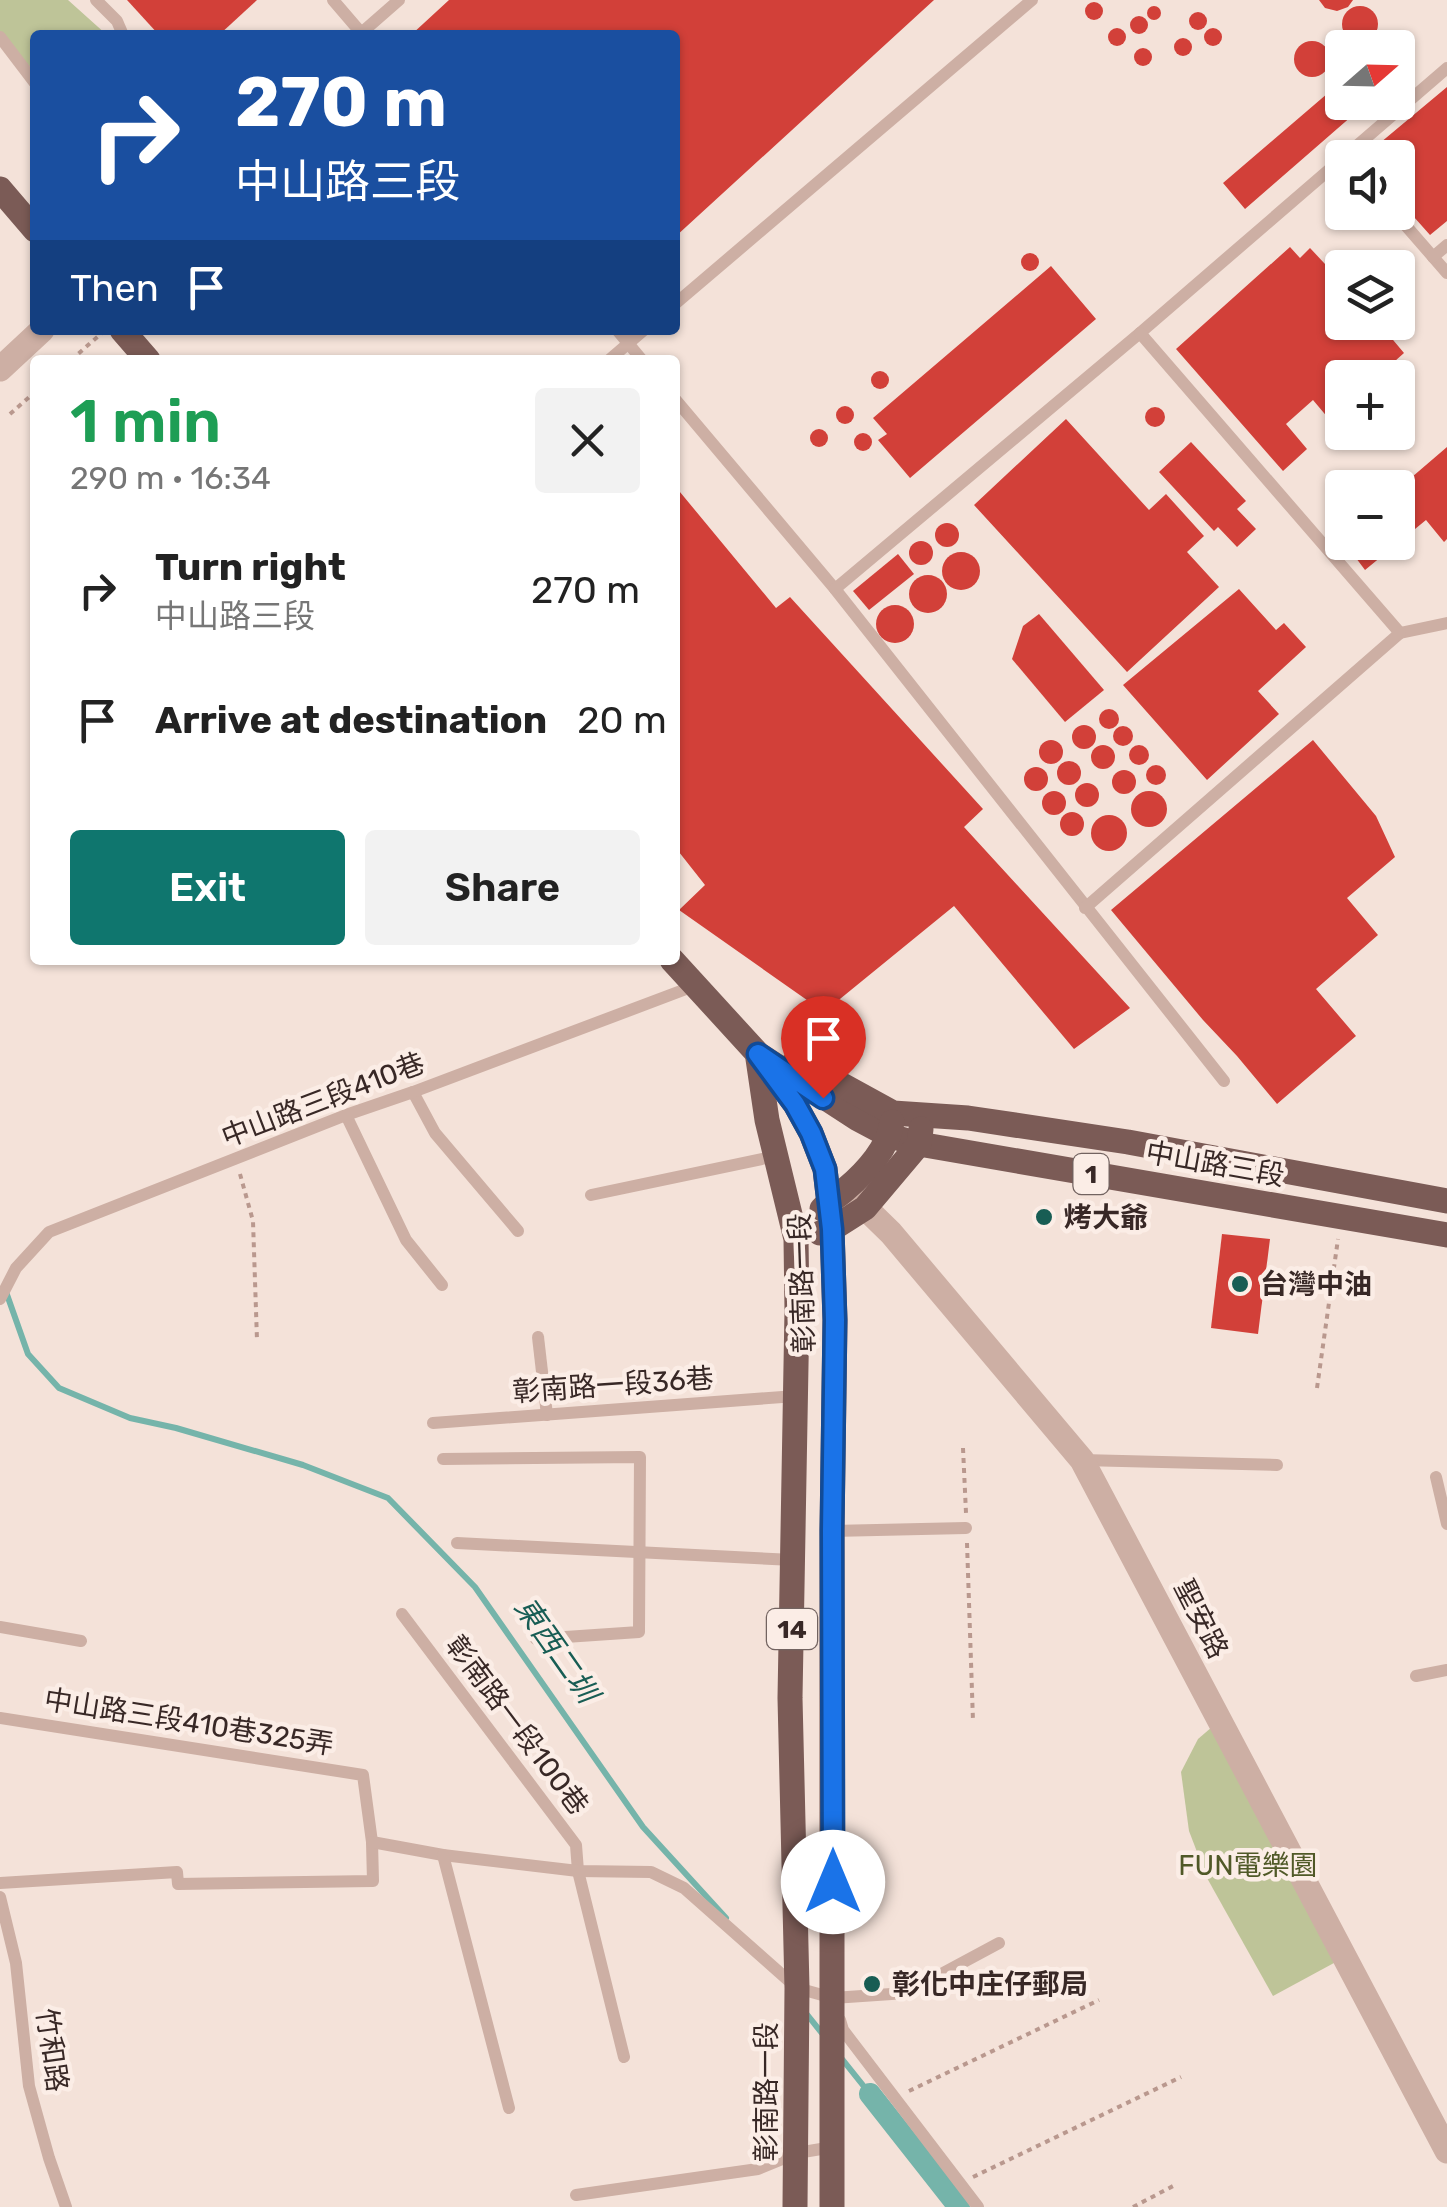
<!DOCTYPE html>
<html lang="en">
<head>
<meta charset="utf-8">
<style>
  body { margin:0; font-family:Rubik,"Noto Sans TC",sans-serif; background:#f2f2f2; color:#222; height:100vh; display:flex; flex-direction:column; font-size:38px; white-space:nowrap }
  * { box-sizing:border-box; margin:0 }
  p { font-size:32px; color:#767676 }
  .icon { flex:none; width:55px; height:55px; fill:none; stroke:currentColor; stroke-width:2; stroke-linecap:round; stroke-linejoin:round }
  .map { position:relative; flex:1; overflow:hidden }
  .drawer { position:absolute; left:30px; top:355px; width:650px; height:610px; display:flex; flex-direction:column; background:#fff; border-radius:10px; box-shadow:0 2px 8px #0004 }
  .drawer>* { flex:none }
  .top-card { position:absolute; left:30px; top:30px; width:650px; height:305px; border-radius:10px; box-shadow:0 2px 8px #0004; background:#1a4fa0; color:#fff; overflow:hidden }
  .needle { width:65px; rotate:70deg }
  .fabs { position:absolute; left:1325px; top:30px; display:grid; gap:20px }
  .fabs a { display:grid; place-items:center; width:90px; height:90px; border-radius:10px; background:#fff; box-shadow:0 2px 8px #0004; font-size:50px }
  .pin { position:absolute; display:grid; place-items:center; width:85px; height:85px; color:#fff; margin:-102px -42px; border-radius:50% 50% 50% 0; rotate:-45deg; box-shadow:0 0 10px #0007 }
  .pin .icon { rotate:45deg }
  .me { position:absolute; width:110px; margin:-55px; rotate:0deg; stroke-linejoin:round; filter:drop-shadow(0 0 8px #0008) }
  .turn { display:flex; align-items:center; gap:35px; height:210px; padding:0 40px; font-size:45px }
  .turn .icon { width:130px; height:130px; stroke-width:2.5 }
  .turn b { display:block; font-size:70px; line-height:85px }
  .then { display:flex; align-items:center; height:95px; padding:0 40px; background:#0003; gap:20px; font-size:38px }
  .round { display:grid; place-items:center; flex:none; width:105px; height:105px; border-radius:10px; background:#f2f2f2 }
  .headline { display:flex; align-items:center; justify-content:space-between; height:170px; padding:0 40px }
  h1 { font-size:60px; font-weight:600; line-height:75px; color:#1e9e55 }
  .cta { display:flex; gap:20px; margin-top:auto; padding:20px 40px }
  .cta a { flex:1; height:115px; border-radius:10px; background:#0f766e; color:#fff; font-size:40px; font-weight:600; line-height:115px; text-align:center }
  .cta a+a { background:#f2f2f2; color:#222 }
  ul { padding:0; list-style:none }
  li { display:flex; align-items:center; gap:30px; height:130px; padding:0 40px }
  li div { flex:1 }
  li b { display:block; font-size:38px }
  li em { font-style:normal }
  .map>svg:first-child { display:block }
  .green { fill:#bec498 }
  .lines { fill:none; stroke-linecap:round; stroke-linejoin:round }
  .stream { stroke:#75b4aa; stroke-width:6 }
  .canal { stroke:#75b4aa; stroke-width:22 }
  .building { fill:#d24039 }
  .path { stroke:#b9988e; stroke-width:4; stroke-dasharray:5 5; stroke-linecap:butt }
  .service { stroke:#cdafa4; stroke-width:12 }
  .minor { stroke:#cdafa4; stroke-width:25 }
  .tertiary { stroke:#cdafa4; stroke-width:25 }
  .primary { stroke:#7b5b56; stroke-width:25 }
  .route-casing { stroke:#114b97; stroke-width:25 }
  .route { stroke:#1a73e8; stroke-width:18 }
  .poi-dot { fill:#185d54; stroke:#fbede6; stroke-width:4 }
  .labels { text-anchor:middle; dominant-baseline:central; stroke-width:9; stroke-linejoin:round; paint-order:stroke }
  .shield { fill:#fbede6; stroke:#726360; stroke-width:2.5 }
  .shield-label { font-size:25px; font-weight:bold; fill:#382826 }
  .street-label { font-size:28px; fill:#382826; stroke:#fbede6 }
  .poi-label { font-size:28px; font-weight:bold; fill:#382826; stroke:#fbede6; text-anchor:start }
  .park-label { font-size:28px; fill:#505928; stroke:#fbede6 }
  .water-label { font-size:30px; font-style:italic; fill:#185d54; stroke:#fbede6 }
</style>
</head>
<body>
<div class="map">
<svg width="1447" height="2207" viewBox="0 0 1447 2207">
  <rect width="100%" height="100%" fill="#f4e2d9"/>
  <!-- green -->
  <g class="green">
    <path d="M0,0h68l39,35h-72v38l-35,-42z"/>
    <path d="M1219,1721l126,236 -72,39 -66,-118 -18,-47 -8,-59 17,-33z"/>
  </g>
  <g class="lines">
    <!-- stream -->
    <g class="stream">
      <path d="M5,1289l23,65 31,34 71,30 46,10 127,37 85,33 87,89 168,240 83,91"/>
      <path d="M805,2012l20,25"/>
      <path d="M842,2059l28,35"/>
    </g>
    <!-- canal -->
    <path class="canal" d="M870,2094l89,113"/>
  </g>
  <!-- building -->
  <g class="building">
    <path d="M127,0h130l-38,35h-60z"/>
    <path d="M449,0h485l-259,237v-202h-264z"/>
    <path d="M1319,0h34l-5,7 -11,4 -12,-3z"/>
    <circle cx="1094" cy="11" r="9"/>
    <circle cx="1360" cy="24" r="18"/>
    <circle cx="1154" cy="13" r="7"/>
    <circle cx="1198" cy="21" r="9"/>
    <circle cx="1139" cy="25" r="9"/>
    <circle cx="1117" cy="37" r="9"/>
    <circle cx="1213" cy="37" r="9"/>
    <circle cx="1183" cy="47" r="9"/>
    <circle cx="1312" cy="59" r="18"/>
    <circle cx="1143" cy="57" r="9"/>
    <path d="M1342,81v21h26l-123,107 -22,-26z"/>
    <path d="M1447,87v134l-17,14 -32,-36v-41h-36z"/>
    <path d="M1290,247l10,11 10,-10 30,32 2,-2v44h36l26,31 -28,25h-34v30l-13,11 -16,-19 -27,24 21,25 -24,22 -107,-122z"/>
    <circle cx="1030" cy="262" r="9"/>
    <path d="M1051,266l45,53 -186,159 -32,-38 9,-6 -14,-16z"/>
    <circle cx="880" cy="380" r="9"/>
    <circle cx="845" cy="415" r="9"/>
    <circle cx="1155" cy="417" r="10"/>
    <path d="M1066,419l83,91 17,-16 38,42 -17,16 32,35 -92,85 -153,-167z"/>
    <circle cx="819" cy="438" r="9"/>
    <circle cx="863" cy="442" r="9"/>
    <path d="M1191,442l55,59 -9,8 19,20 -19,18 -19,-20 -4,4 -55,-59z"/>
    <path d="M1447,447v92l-3,3 -18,-22 -61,50 -21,-28h54v-53z"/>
    <path d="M1382,470l16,18h-36z"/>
    <path d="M675,486l101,122 14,-11 193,212 -19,18 166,181 -56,41 -120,-143 -130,106 -145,-102 26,-25 -30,-38z"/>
    <path d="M1342,504v37l-17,-23z"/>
    <circle cx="947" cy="535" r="12"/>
    <circle cx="921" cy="553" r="12"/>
    <circle cx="961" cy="571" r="19"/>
    <path d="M898,554l16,20 -45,36 -16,-19z"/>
    <circle cx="928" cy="594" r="19"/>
    <path d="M1239,589l37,41 8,-7 22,24 -48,44 21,23 -72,66 -84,-95z"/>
    <circle cx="895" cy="624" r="19"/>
    <path d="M1039,614l65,76 -39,32 -53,-63 11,-33z"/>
    <circle cx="1109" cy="719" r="10"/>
    <circle cx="1084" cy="737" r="12"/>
    <circle cx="1123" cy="736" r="10"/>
    <path d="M1313,740l63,76 19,41 -48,41 31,37 -62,54 40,47 -79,68 -40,-48 -34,-36 -92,-110z"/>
    <circle cx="1051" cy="752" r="12"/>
    <circle cx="1139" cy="755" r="10"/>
    <circle cx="1103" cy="757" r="12"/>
    <circle cx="1069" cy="773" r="12"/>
    <circle cx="1156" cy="775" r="10"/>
    <circle cx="1036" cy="779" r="12"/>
    <circle cx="1124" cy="782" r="12"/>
    <circle cx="1087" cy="795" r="12"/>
    <circle cx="1149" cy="809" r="18"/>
    <circle cx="1054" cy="803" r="12"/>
    <circle cx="1072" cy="824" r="12"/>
    <circle cx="1109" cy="833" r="18"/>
    <path d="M1222,1234l48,5 -12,95 -47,-6z"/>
  </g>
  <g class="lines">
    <!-- path -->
    <g class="path">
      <path d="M71,360l31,-27"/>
      <path d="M10,414l25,-22"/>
      <path d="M240,1174l13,47 4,119"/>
      <path d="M1317,1388l21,-149"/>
      <path d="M963,1448l3,65"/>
      <path d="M967,1543l6,178"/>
      <path d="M909,2091l190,-91"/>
      <path d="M973,2177l208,-100"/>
      <path d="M1133,2207l42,-22"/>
    </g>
    <!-- service -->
    <g class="service">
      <path d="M96,0l21,21 6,14"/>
      <path d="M333,0l30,35"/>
      <path d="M359,35l40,-35"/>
      <path d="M0,37l35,46"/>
      <path d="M1394,212l53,61"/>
      <path d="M1433,257l14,-12"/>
      <path d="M675,304l357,-304"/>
      <path d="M617,330l25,30"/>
      <path d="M609,360l35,-30"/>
      <path d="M675,399l160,190 389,492"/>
      <path d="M835,589l305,-256 307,-265"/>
      <path d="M1400,633l47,-10"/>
      <path d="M1085,908l315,-275 -260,-300"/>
      <path d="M413,1092l22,41 83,98"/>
      <path d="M346,1115l60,125 36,45"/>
      <path d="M591,1195l185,-39"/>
      <path d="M0,1299l16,-31 33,-36 297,-117 67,-23 281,-106"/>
      <path d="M538,1337l9,78"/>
      <path d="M433,1423l363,-27"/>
      <path d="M443,1459l197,-2 -1,175 -103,7"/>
      <path d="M1082,1460l195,5"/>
      <path d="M1436,1477l11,47"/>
      <path d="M832,1531l134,-3"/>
      <path d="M457,1543l336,17"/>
      <path d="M402,1614l174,231 2,26 46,186"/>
      <path d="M0,1627l81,14"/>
      <path d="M1416,1676l31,-6"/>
      <path d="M0,1718l363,57 9,67 1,39 -195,3 -1,-12 -177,11"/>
      <path d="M372,1842l71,13 135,16 73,1 33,16 113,100 36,10 73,-5 93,-50"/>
      <path d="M443,1855l66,253"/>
      <path d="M0,1897l16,66 13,123 20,72 17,49"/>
      <path d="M840,2020l3,10 135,177"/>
      <path d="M576,2195l182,-26 39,-16 36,-6"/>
    </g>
    <!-- minor -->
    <path class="minor" d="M0,369l42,-39"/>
    <!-- tertiary -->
    <path class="tertiary" d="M850,1193l41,40 191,227 365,691"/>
    <!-- primary -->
    <g class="primary">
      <path d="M0,189l35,41"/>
      <path d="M122,330l26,30"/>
      <path d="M672,960l86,94 100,65 32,17 29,8 528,91"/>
      <path d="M758,1054l37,50 16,29 14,36 7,60 3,91 -3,211v676"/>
      <path d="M758,1059l9,61 29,119 1,71 -7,388 7,290 -2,219"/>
      <path d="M791,1066l40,13 62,34 75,5 160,24 319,59"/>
      <path d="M822,1209c8,-9 17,-13 25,-21 19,-16 42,-41 45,-66"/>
      <path d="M820,1233l12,-4 33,-21 54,-64 2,-15"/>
    </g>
  </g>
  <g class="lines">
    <!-- route casing -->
    <g class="route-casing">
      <path id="route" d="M823,1098l-65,-44 37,50 16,29 14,36 7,60 3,91 -3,211 1,351"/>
    </g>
    <!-- route -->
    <use href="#route" class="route"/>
  </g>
  <!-- markers -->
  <g class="poi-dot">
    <circle cx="1044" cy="1217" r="10"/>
    <circle cx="1240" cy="1284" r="10"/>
    <circle cx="872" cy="1984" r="10"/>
  </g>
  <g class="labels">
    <!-- shield labels -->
    <g class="shield">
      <rect x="1073.5" y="1154" width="35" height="40" rx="8"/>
      <rect x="767" y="1609" width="50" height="40" rx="8"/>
    </g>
    <g class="shield-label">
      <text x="1091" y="1174">1</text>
      <text x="792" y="1629">14</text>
    </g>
    <!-- street labels -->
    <g class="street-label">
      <text transform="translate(323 1100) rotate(-21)">中山路三段410巷</text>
      <text transform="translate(1215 1164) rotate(10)">中山路三段</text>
      <text transform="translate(802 1283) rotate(-92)">彰南路一段</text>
      <text transform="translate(613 1385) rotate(-4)">彰南路一段36巷</text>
      <text transform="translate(1201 1619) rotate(63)">聖安路</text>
      <text transform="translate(189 1722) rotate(9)">中山路三段410巷325弄</text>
      <text transform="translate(517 1725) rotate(53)">彰南路一段100巷</text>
      <text transform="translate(52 2050) rotate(82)">竹和路</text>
      <text transform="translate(766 2092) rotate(-90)">彰南路一段</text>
    </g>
    <!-- poi labels -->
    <g class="poi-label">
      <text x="1064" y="1217">烤大爺</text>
      <text x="1260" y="1284">台灣中油</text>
      <text x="892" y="1984">彰化中庄仔郵局</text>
    </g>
    <!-- park labels -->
    <g class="park-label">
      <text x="1248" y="1865">FUN電樂園</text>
    </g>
    <!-- water labels -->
    <g class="water-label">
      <text transform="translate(556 1650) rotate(55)">東西二圳</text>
    </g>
  </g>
</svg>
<div class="fabs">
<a><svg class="needle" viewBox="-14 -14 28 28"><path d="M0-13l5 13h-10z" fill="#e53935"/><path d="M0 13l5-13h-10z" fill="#767676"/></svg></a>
<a><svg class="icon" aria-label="sound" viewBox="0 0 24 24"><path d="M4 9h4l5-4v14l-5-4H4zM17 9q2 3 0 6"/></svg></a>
<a><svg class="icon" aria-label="layers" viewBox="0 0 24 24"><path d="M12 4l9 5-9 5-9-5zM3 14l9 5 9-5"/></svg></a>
<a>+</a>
<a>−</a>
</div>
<div class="pin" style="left:823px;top:1098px;background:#d93025"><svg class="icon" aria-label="arrive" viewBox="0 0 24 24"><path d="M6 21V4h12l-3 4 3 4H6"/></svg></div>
<svg class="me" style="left:833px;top:1882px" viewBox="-20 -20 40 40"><circle r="19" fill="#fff"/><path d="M0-13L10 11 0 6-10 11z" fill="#1a73e8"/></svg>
<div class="top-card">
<div class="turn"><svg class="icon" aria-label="right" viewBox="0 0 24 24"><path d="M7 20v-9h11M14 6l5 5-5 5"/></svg><div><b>270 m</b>中山路三段</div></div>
<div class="then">Then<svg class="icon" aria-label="arrive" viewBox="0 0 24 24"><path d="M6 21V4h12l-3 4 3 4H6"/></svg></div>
</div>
<section class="drawer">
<div class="headline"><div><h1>1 min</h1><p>290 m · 16:34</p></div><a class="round"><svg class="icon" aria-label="close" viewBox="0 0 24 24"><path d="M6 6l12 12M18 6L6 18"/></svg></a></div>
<ul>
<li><svg class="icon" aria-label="right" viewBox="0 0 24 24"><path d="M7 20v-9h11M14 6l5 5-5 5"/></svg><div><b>Turn right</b><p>中山路三段</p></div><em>270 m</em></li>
<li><svg class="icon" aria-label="arrive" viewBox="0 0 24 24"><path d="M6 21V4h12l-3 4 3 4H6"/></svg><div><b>Arrive at destination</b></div><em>20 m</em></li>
</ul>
<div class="cta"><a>Exit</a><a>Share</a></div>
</section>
</div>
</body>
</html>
